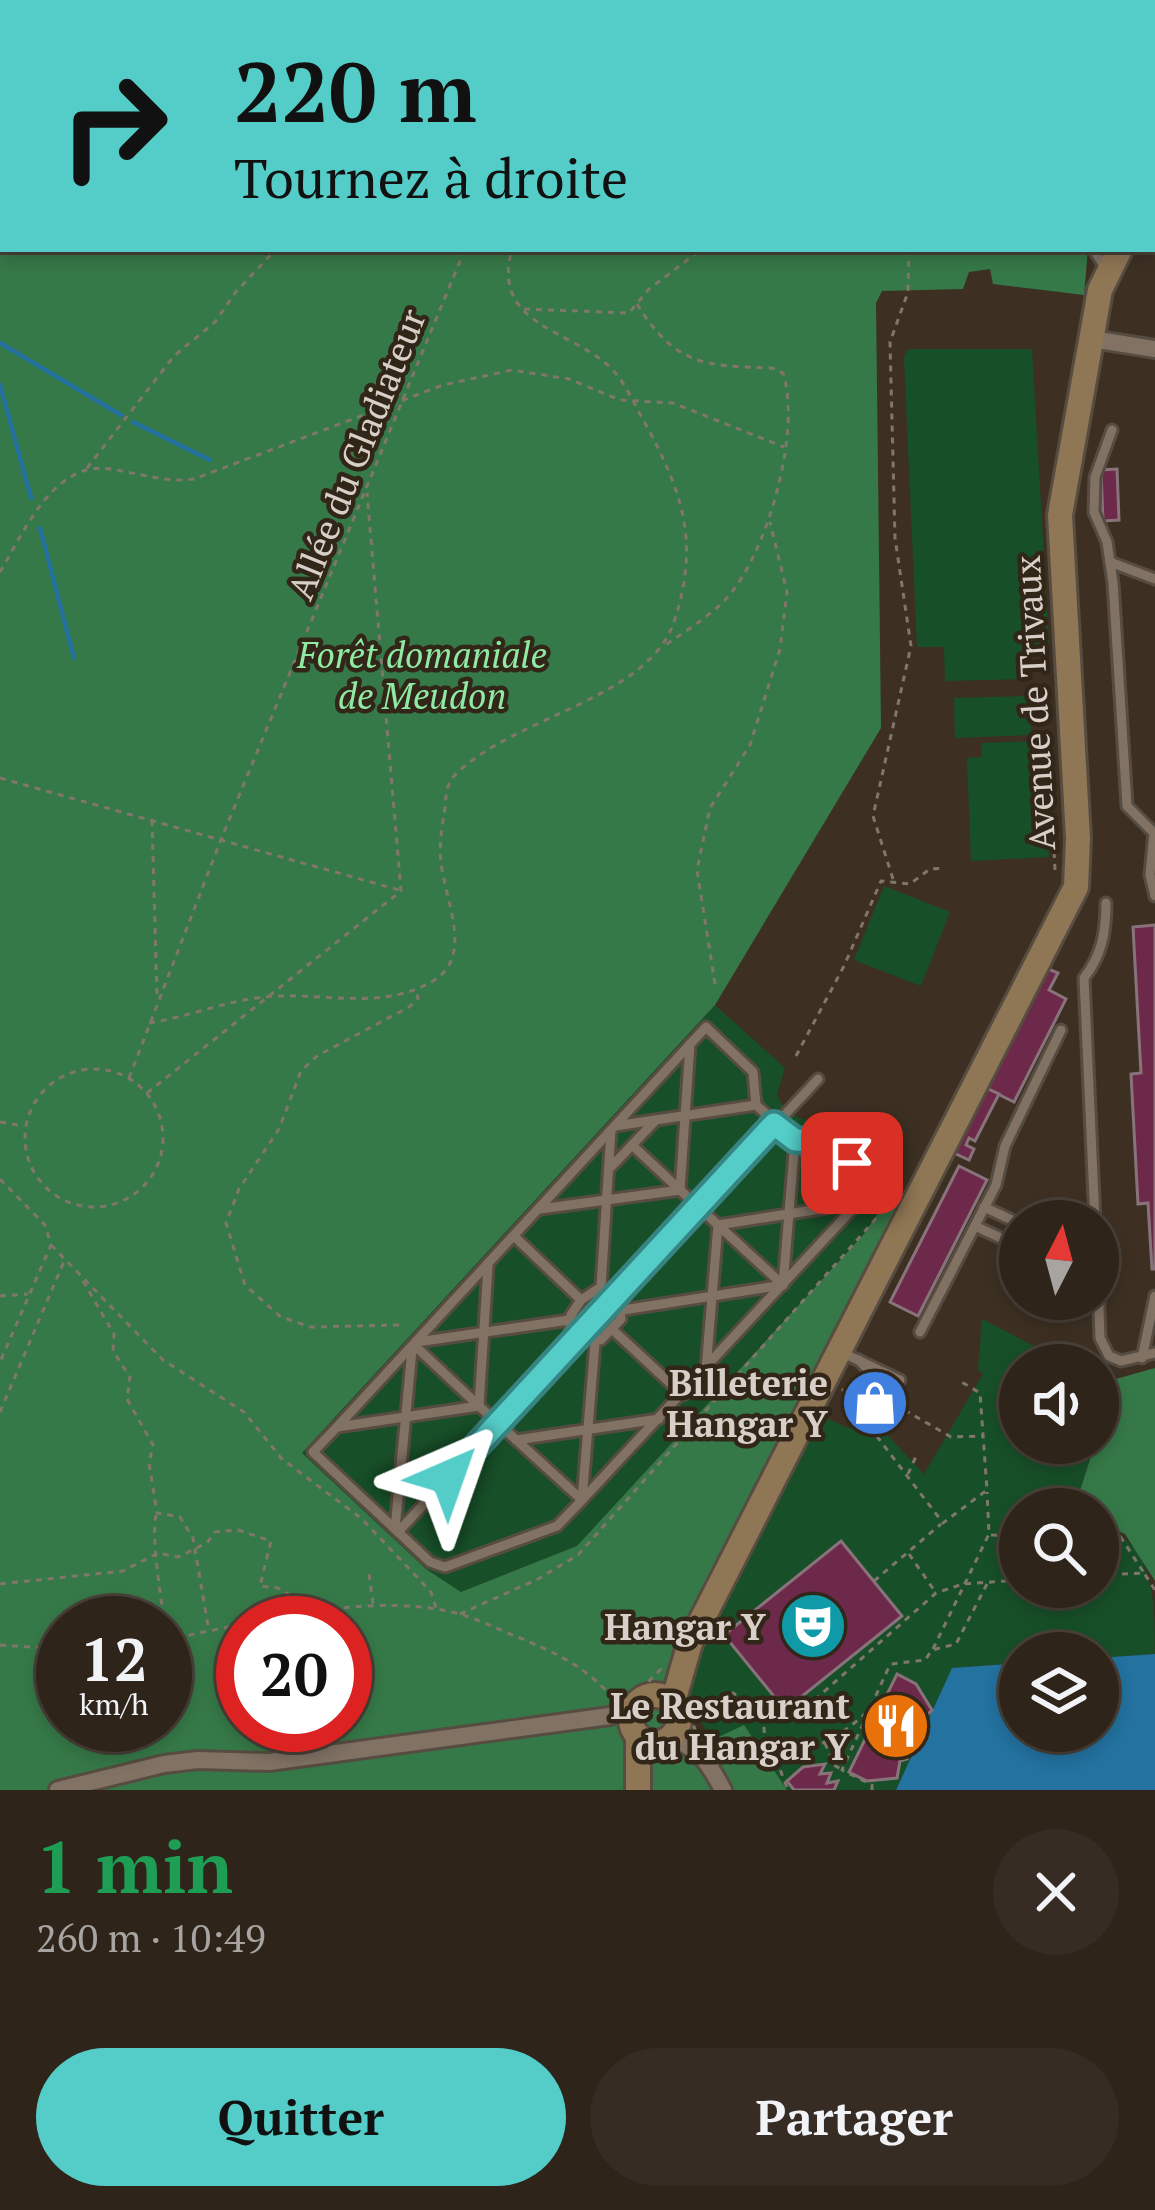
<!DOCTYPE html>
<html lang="fr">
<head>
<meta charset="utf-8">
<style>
  body { margin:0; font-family:"PT Serif",serif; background:#362c23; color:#f1f3f6; height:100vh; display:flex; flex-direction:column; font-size:45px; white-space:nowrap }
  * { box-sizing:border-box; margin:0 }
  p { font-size:39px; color:#a7a4a2 }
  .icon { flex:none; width:66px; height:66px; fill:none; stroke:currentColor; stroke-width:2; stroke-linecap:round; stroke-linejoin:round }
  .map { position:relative; height:1790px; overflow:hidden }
  .details { display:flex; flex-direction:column; background:#2e241a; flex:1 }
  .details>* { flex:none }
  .guide { position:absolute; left:0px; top:0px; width:1155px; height:252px; box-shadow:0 6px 18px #0003,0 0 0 3px #494139; background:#54cdc8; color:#111; overflow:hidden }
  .needle { width:78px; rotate:6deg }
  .buttons { position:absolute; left:999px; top:1200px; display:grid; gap:24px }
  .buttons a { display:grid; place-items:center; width:120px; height:120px; border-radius:50%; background:#2e241a; box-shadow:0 6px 18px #0003,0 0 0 3px #494139; font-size:60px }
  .speed { position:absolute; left:36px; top:1596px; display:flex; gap:24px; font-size:60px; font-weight:700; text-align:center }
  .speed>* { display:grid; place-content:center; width:156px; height:156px; border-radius:50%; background:#2e241a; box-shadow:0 6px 18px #0003,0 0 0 3px #494139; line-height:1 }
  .speed small { font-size:30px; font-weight:400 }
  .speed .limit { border:18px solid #d22; background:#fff; color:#111 }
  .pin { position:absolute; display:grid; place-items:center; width:102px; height:102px; color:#fff; margin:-51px; border-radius:24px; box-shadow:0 6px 18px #0006 }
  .me { position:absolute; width:132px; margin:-66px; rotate:43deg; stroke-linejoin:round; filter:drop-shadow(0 0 9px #0008) }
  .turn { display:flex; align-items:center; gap:42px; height:252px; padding:0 36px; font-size:54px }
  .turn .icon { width:156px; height:156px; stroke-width:2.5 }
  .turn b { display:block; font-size:84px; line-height:102px }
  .round { display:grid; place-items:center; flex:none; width:126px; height:126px; border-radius:63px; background:#362c23 }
  .overview { display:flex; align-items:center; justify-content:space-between; height:204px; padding:0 36px }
  h1 { font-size:72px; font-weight:700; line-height:90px; color:#1e9e55 }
  .button { display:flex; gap:24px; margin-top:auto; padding:24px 36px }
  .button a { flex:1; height:138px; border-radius:72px; background:#54cdc8; color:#111; font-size:48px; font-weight:700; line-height:138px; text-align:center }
  .button a+a { background:#362c23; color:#f1f3f6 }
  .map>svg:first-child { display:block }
  .green { fill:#174f28 }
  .forest { fill:#367948; fill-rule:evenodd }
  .water { fill:#2372a0 }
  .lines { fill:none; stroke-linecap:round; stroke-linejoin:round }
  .stream { stroke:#2372a0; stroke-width:4.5 }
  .building { fill:#6d2949; stroke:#88737a; stroke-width:3 }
  .service-casing { stroke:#564c41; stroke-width:15 }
  .minor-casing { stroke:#564c41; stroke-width:22 }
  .secondary-casing { stroke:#564c41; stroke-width:30 }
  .path { stroke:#81766b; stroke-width:3; stroke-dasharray:6 6; stroke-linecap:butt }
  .service { stroke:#817264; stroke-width:9 }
  .minor { stroke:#817264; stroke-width:16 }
  .secondary { stroke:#8f7654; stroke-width:24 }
  .route-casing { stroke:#378582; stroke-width:30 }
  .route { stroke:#54cdc8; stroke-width:21 }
  .labels { text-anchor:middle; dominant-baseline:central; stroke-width:9; stroke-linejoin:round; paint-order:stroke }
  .street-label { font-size:36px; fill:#d8d0c8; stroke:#322619 }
  .park-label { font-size:36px; font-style:italic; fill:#8feba3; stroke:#322619 }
  .poi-label { font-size:36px; font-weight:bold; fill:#d8d0c8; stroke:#322619; text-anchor:end }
</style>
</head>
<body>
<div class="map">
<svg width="1155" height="1790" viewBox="0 0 1155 1790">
  <rect width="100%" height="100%" fill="#3d3023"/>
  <!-- green -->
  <g class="green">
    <path d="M908,349h124l17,295 -27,1 1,34 -78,2 -1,-34h-27l-13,-289z"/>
    <path d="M1030,696l1,39 -76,3 -1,-40z"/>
    <path d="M1042,741l7,116 -78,4 -4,-103 15,-1 -1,-14z"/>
    <path d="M884,886l66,26 -29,74 -67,-26z"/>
    <path d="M715,1005l70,63 -8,27 9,17 26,11 19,-9 72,63 -41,58 -285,311 -116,46 -35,-23 -124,-116z"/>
    <path d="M982,1319l88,46h-50v78h75l-21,66h-54v78h78v-66c57,26 57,75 57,133l-57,4v-5h-78v10l-68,5 -56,122h-151l-56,-87v-29l132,-258 30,13 37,-28 -13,21 49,52 59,-100 -5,-4z"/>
  </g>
  <!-- forest -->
  <g class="forest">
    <path d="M0,0l125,3h-122v246h1085l-4,46 -91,-11 -3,-15 -21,3 -6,17 -81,2 -6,12 5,425 -166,277 -413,448 124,116 35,23 116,-46 286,-311 31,-46 17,11 -228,486 5,34 20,22 36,-17 43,65h-787zM63,1623h102v102h-102zM243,1623h102v102h-102z"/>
    <path d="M1155,1368v213l-30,-47 -27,-13v-12h-24l42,-130z"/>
  </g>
  <!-- water -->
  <path class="water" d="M1155,1654v136h-259l56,-122 68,-5v68h78v-73z"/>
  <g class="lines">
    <!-- stream -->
    <g class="stream">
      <path d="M280,3l7,-3"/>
      <path d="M0,114l3,-1"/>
      <path d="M0,343l121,72"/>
      <path d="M0,385l31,113"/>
      <path d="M133,422l77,38"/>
      <path d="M40,528l34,130"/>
    </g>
  </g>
  <!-- building -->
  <g class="building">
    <path d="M1117,469l2,51 -16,1 -2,-51z"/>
    <path d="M1155,925v344h-3l-4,-66 -10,1 -7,-130 10,-1 -8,-146z"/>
    <path d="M1046,968l12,5 -9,17 17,9 -52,103 -28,-14z"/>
    <path d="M986,1088l13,6 -24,47 -6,-3 -3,7 8,4 -5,11 -15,-7z"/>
    <path d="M959,1166l28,14 -69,136 -28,-14z"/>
    <path d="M841,1541l61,75 -117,94 -61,-75z"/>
    <path d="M897,1674l19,10 16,26 -12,13 2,6 -7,3 2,7 -12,13 2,7 -7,2 -3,17 -30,3 -18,-9z"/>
    <path d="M825,1764l-5,10 11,-1 -4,10 11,-2 -4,9h-40l-7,-9 16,-14z"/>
  </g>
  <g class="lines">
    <!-- service casing -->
    <g class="service-casing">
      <g id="service">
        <path d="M1068,0v3"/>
        <path d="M1093,249l14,21"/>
        <path d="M1112,430l-17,47 -1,35 13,30 6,41 14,223 27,27 -4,42 5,21"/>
        <path d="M1110,562l45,17"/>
        <path d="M615,1126l141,-21 39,35 -12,145"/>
        <path d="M795,1140l34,2 46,43 -17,18"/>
        <path d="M632,1145l48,45 10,-146"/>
        <path d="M610,1168l46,-48"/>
        <path d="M984,1207l36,17"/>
        <path d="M540,1209l140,-19 103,95"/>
        <path d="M1095,1221l-11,-243c18,-23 22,-46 22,-75"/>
        <path d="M975,1226l45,21"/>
        <path d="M514,1236l67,64 20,-13 17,6 3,26 -20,21h-20l-11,-11 1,-14 10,-15"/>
        <path d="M1098,1283l2,55 9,18 12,5 34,-8"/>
        <path d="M601,1287l10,-157"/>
        <path d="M623,1310l160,-25"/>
        <path d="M614,1331l69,64"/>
        <path d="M920,1332l76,-147 9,-39 56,-116"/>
        <path d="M417,1342l152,-22"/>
        <path d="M414,1345l65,61"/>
        <path d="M412,1350l-17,179 35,33 15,5 112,-41 25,-26 13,-157"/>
        <path d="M841,1352l59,28"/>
        <path d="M1142,1358l13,-62"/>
        <path d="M859,1360l32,35"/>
        <path d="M706,1369l12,-144 140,-22 -276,297 -103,-94 -142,21 369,-400 47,45 3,33"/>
        <path d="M875,1377l21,10"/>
        <path d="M479,1406l9,-140"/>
        <path d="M337,1427l-24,25 82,77"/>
        <path d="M516,1440l143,-21"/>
        <path d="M398,1532l420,-453"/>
      </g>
    </g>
    <!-- minor casing -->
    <g class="minor-casing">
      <g id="minor">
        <path d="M1092,339l63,10"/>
        <path d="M671,1738c29,11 38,25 52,52"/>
        <path d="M58,1790l106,-26 34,-4 71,2 341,-46 26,-12"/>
      </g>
    </g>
    <!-- secondary casing -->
    <g class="secondary-casing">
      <g id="secondary">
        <path d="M1152,204l3,-4"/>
        <circle cx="655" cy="1719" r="24"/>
        <path d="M673,1702l17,-59 386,-756 2,-49 -18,-323 40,-225 20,-41"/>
        <path d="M638,1790v-54"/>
      </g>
    </g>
    <!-- path -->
    <g class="path">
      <path d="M896,0v3"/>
      <path d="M990,0v3"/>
      <path d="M1027,0v3"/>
      <path d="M931,2l24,-2"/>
      <path d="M259,3l8,-3"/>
      <path d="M561,3l1,-3"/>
      <path d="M645,3l2,-3"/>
      <path d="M826,3l1,-3"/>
      <path d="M1152,60l3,-3"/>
      <path d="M0,105l3,-1"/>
      <path d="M881,249l2,4 23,1"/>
      <path d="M637,304c38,61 66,62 135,64l11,5c19,58 -16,184 -59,228 -17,17 -40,31 -60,45"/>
      <path d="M524,309l105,4 20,-24 53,-40"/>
      <path d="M87,468l87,-112 41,-34 20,-29 41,-44"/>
      <path d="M0,572c24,-40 54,-112 110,-103 28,4 56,14 84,10l249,-94 69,-15 57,9 51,21 53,3 111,44"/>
      <path d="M1050,768l5,102"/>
      <path d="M0,778l399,112"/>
      <path d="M152,820l5,176"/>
      <path d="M893,879l-20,-63 38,-170 -16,-108 -5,-196 18,-50 1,-43"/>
      <path d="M715,984l-18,-114 13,-62 40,-63 30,-96 7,-57 -17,-70"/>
      <path d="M149,1023c39,-6 76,-22 115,-26 57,-6 116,15 169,-16 42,-25 11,-83 8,-119 -2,-18 1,-36 4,-54 1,-13 1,-23 10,-33 59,-59 192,-75 219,-153 26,-79 9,-129 -29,-199 -10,-17 -19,-39 -33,-54 -40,-40 -122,-43 -100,-120"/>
      <path d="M796,1056l48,-90 37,-85 29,3 20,-15 15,-1"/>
      <circle cx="94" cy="1138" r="69"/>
      <path d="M129,1078l93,-241 243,-588"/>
      <path d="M147,1093l254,-202 -34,-398"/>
      <path d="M0,1122l24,4"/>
      <path d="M0,1179l45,46 6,20 -51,117"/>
      <path d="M51,1245l112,115 81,52 38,47 80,60 69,73 6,19"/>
      <path d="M83,1281l31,53 -1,17 17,26 -3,22 26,46 -4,18 8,50 23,4 13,21 16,93"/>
      <path d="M0,1296l28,-2"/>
      <path d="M399,1325l-88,2 -30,-10 -36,-32 -19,-62 13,-34 40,-60 22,-58 16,-15 92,-49 9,-8 -1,-7"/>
      <path d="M842,1389l26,28 1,9 74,97 44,-33 -7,-97 -20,-12"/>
      <path d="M845,1391h26"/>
      <path d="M894,1404l57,33 32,-1"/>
      <path d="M0,1412l65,-153"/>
      <path d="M908,1474l9,-20"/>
      <path d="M156,1515c-5,25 5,79 8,108"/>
      <path d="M1098,1532l20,1 26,40"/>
      <path d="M991,1535l29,1"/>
      <path d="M909,1554l25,36"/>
      <path d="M369,1574l4,30"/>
      <path d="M1098,1575l46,-2 11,17"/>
      <path d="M874,1581l67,-57"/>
      <path d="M0,1584l123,-13 35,-18 20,4 29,-14 8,-11 23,-2 33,11 -11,45 18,2 36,21"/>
      <path d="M460,1614l78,-35 40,-24 317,-358"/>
      <path d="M249,1623c69,-13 142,-27 211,-9 20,6 40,16 60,24 36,15 66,29 92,59"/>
      <path d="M165,1640l78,-16"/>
      <path d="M0,1645l63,4"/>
      <path d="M933,1649l56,-115 -2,-42"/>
      <path d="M640,1690l23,-23"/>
      <path d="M687,1713l46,-20 30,22 22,2 26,-14 125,-110 27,-9 57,-4"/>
      <path d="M690,1714l6,19"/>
      <path d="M763,1715l2,26 11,18c38,-8 68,-24 95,-51"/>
      <path d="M825,1743l9,22 7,4"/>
      <path d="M776,1759l12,31"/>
      <path d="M657,1761l20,-5"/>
      <path d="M872,1790v-5l-30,-15 46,-101 3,-5 34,-4 7,-10 24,-6 32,-62"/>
    </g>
    <!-- service -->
    <use href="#service" class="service"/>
    <!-- minor -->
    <use href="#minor" class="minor"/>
    <!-- secondary -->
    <use href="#secondary" class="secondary"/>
  </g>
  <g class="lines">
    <!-- route casing -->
    <g class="route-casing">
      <path id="route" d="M448,1477l326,-353 21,16 34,2 23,21"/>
    </g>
    <!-- route -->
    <use href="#route" class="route"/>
  </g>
  <!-- icons -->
  <defs>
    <g id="shop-disc" transform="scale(3.45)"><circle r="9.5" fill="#3f7fe0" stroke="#322619"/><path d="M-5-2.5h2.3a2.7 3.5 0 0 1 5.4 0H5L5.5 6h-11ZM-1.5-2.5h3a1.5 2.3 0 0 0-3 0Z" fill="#fff"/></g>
    <g id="theatre-disc" transform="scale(3.45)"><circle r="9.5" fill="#0f9aa8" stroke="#322619"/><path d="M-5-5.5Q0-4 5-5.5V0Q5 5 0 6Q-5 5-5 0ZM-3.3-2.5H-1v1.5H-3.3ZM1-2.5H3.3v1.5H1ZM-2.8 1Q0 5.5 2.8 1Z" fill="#fff"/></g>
    <g id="restaurant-disc" transform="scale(3.45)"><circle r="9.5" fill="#e8710a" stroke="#322619"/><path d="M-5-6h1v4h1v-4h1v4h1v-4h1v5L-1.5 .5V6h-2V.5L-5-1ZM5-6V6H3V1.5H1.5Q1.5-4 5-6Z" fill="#fff"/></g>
  </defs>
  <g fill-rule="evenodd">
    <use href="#shop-disc" x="875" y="1403"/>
    <use href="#theatre-disc" x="813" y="1626"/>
    <use href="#restaurant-disc" x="896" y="1726"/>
  </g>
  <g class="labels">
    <!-- street labels -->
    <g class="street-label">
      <text transform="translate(356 454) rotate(-68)">Allée du Gladiateur</text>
      <text transform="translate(1034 703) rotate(-93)">Avenue de Trivaux</text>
    </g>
    <!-- park labels -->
    <g class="park-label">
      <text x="422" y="654">Forêt domaniale<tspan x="422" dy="41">de Meudon</tspan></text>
    </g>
    <!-- poi labels -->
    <g class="poi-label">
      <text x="828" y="1382">Billeterie<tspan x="828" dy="41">Hangar Y</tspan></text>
      <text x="766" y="1626">Hangar Y</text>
      <text x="850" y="1705">Le Restaurant<tspan x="850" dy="41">du Hangar Y</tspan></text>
    </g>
  </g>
</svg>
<div class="buttons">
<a><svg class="needle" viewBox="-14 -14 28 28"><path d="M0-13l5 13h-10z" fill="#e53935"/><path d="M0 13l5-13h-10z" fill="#a7a4a2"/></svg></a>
<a><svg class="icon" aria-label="sound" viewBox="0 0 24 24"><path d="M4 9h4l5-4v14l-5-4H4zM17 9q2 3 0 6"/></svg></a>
<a><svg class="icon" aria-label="search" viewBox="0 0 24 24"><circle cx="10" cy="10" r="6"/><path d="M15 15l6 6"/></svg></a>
<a><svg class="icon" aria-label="layers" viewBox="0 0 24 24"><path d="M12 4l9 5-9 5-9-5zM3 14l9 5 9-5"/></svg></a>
</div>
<div class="speed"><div>12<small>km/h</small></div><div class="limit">20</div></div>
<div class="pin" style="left:852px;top:1163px;background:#d93025"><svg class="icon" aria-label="arrive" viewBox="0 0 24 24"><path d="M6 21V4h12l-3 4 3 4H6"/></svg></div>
<svg class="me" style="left:448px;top:1477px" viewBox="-20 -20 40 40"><path d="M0-17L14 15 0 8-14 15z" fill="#54cdc8" stroke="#fff" stroke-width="4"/></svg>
<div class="guide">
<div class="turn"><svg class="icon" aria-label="right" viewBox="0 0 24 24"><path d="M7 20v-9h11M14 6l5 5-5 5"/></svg><div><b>220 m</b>Tournez à droite</div></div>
</div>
</div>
<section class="details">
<div class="overview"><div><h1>1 min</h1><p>260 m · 10:49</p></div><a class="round"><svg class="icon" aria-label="close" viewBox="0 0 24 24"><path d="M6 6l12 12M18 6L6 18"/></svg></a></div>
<div class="button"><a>Quitter</a><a>Partager</a></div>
</section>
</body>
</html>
